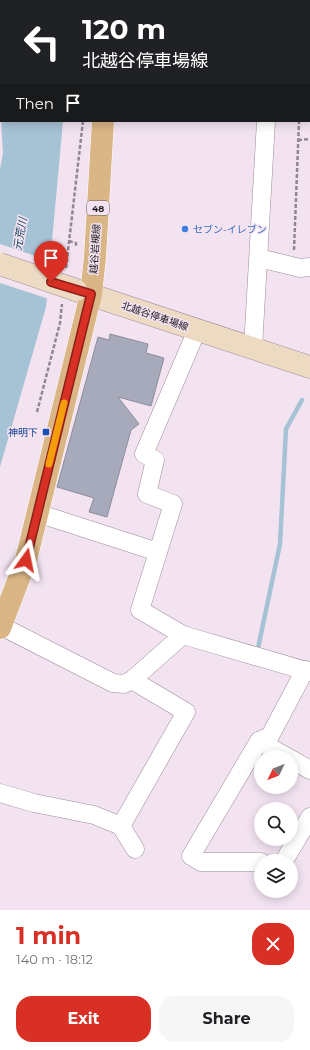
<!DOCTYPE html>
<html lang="en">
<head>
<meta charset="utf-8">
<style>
  body { margin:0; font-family:Montserrat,"Noto Sans JP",sans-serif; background:#f6f6f6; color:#202124; height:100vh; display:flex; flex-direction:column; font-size:15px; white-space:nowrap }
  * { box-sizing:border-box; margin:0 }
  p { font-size:13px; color:#757577 }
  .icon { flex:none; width:22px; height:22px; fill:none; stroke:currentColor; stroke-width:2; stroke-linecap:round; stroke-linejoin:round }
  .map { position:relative; height:910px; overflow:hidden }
  .panel { display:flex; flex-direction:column; background:#fff; flex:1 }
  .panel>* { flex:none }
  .hud { position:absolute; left:0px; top:0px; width:310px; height:122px; box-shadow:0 2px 10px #0003; background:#202124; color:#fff; overflow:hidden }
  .needle { width:26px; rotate:227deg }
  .tools { position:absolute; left:254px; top:750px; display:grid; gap:8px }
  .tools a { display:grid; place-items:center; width:44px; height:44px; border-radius:50%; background:#fff; box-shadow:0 2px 10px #0003; font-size:20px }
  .pin { position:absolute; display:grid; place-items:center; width:34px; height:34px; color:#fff; margin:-41px -17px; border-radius:50% 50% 50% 0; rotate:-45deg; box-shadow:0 0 4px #0007 }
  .pin .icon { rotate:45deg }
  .me { position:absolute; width:44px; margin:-22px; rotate:12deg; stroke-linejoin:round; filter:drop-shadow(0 0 3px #0008) }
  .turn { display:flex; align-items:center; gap:14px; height:84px; padding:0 16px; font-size:18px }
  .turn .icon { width:52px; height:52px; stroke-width:2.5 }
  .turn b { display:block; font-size:28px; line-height:34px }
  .then { display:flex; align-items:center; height:38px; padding:0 16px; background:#0003; gap:8px; font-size:15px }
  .round { display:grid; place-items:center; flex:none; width:42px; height:42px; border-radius:16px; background:#f6f6f6 }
  .overview { display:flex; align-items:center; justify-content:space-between; height:68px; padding:0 16px }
  h1 { font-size:24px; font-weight:700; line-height:30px; color:#d93025 }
  .action { display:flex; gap:8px; margin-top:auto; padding:8px 16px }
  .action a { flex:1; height:46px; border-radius:16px; background:#d93025; color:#fff; font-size:16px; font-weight:700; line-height:46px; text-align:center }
  .action a+a { background:#f6f6f6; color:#202124 }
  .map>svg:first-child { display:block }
  .water { fill:#a6c2d5 }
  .pier { fill:#f3e3f1 }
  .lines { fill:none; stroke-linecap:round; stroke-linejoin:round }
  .stream { stroke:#a6c2d5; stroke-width:4.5 }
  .building { fill:#a7aabb; stroke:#8b8d9e }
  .minor-casing { stroke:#9c8d9a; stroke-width:19 }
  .secondary-casing { stroke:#9c8d9a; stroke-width:23 }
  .primary-casing { stroke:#fff; stroke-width:23 }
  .path { stroke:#928690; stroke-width:2.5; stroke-dasharray:4 2; stroke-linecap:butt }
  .minor { stroke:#fff; stroke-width:18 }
  .secondary { stroke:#ecdac2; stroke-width:22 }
  .primary { stroke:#dab585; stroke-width:22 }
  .secondary-bridge-casing { stroke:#9c8d9a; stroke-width:23; stroke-linecap:butt }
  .secondary-bridge { stroke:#ecdac2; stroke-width:22 }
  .route-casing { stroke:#8d1f18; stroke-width:10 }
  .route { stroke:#d93025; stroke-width:7 }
  .slow { stroke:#f59e0b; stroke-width:7 }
  .shop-dot { fill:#3f7fe0; stroke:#f3e3f1; stroke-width:1.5 }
  .transit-dot { fill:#1a4fb4; stroke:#f3e3f1; stroke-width:1.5 }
  .labels { text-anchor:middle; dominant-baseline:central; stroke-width:3; stroke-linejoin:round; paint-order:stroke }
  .shield { fill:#f3e3f1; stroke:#61585f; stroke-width:1 }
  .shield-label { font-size:9px; font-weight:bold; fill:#221c21 }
  .shop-label { font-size:10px; fill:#366cbe; stroke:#f3e3f1; text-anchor:start }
  .street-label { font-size:10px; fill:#221c21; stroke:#f3e3f1 }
  .transit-label { font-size:10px; fill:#164399; stroke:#f3e3f1; text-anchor:end }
  .water-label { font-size:11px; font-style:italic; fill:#0c3f5a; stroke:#f3e3f1 }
</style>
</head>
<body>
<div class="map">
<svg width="310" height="910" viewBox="0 0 310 910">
  <rect width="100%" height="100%" fill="#f3e3f1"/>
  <!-- water -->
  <g class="water">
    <path d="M0,0h70l-69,1v119z"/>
    <path d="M1,121h62l-17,186 -46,160v-298l3,-16z"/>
  </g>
  <!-- pier -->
  <path class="pier" d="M0,244l53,18 -4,37 -49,-16z"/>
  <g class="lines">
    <!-- stream -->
    <path class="stream" d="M258,648l22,-104 6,-115 16,-29"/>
  </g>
  <!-- building -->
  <path class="building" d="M110,334l38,10 -2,9 18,5 -13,48 -33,-9 21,27 -8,6 -24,87 -18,-5 5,-14 -37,-11 41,-150 11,3z"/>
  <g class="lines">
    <!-- minor casing -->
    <g class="minor-casing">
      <g id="minor">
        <path d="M277,1v-1"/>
        <path d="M259,258l41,10 10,-1"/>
        <path d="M253,348l13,-227"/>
        <path d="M37,513l121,39"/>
        <path d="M1,626l112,57 11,1 8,-4 51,-45 127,37"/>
        <path d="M183,635l-43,-25 33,-106 -26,-10 8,-34 -11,-6 53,-124"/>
        <path d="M259,741l28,16"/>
        <path d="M291,759l19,11"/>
        <path d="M0,793l34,10 60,12 27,11 14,23"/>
        <path d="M121,826l65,-114 -54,-32"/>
        <path d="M284,861l26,-44"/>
        <path d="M261,862h-60l-10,-6 68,-115 11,-5 35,-66"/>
      </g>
    </g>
    <!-- secondary casing -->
    <g class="secondary-casing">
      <path id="secondary" d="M76,290l234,77"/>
    </g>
    <!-- primary casing -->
    <g class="primary-casing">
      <g id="primary">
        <path d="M121,1v-1"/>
        <path d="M0,628l26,-68 65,-266 4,-37 8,-136"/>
      </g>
    </g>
    <!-- path -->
    <g class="path">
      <path d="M96,1l1,-1"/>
      <path d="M298,140l12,-1"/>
      <path d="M69,241l7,2v3"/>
      <path d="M294,250l5,-129"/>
      <path d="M66,268l17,-147"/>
      <path d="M37,412l23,-89 2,-19"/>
    </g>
    <!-- minor -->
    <use href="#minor" class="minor"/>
    <!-- secondary -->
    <use href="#secondary" class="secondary"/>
    <!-- primary -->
    <use href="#primary" class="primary"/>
    <!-- secondary-bridge casing -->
    <g class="secondary-bridge-casing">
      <path id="secondary-bridge" d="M0,264l76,26"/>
    </g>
    <!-- secondary-bridge -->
    <use href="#secondary-bridge" class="secondary-bridge"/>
  </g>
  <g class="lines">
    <!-- route casing -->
    <g class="route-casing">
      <path id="route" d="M26,560l65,-266 -40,-12"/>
    </g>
    <!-- route -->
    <use href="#route" class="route"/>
    <!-- slow -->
    <path class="slow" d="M49,464l15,-61"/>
  </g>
  <!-- markers -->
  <circle class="shop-dot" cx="185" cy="229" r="4"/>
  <rect class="transit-dot" x="42" y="428" width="8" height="8" rx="2"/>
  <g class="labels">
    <!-- shield labels -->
    <rect class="shield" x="87" y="201" width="22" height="14" rx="3"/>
    <g class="shield-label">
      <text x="98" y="208">48</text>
    </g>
    <!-- shop labels -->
    <g class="shop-label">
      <text x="193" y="229">セブン-イレブン</text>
    </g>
    <!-- street labels -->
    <g class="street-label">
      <text transform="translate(95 249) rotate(-86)">越谷岩槻線</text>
      <text transform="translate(155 316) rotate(19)">北越谷停車場線</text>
    </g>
    <!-- transit labels -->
    <g class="transit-label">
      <text x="38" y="432">神明下</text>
    </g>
    <!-- water labels -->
    <g class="water-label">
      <text transform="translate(20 234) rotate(-80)">元荒川</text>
    </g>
  </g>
</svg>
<div class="tools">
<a><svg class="needle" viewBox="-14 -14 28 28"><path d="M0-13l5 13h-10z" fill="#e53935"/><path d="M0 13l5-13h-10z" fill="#757577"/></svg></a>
<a><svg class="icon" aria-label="search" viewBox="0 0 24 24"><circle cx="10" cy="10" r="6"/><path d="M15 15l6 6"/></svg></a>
<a><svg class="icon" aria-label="layers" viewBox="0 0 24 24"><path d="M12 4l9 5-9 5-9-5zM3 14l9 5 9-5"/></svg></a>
</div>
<div class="pin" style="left:51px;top:282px;background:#d93025"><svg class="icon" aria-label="arrive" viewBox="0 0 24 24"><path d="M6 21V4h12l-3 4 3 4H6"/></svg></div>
<svg class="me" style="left:26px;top:560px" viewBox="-20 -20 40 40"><path d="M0-17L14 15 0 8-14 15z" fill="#d93025" stroke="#fff" stroke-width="4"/></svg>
<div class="hud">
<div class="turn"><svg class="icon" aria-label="left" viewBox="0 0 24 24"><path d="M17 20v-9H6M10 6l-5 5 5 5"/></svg><div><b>120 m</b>北越谷停車場線</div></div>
<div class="then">Then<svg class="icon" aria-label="arrive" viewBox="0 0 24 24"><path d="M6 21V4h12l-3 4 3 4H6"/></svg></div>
</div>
</div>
<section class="panel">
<div class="overview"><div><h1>1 min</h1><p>140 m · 18:12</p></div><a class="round" style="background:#d93025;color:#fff"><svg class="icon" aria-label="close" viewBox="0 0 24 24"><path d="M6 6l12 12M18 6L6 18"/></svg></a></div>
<div class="action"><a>Exit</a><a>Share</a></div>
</section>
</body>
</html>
